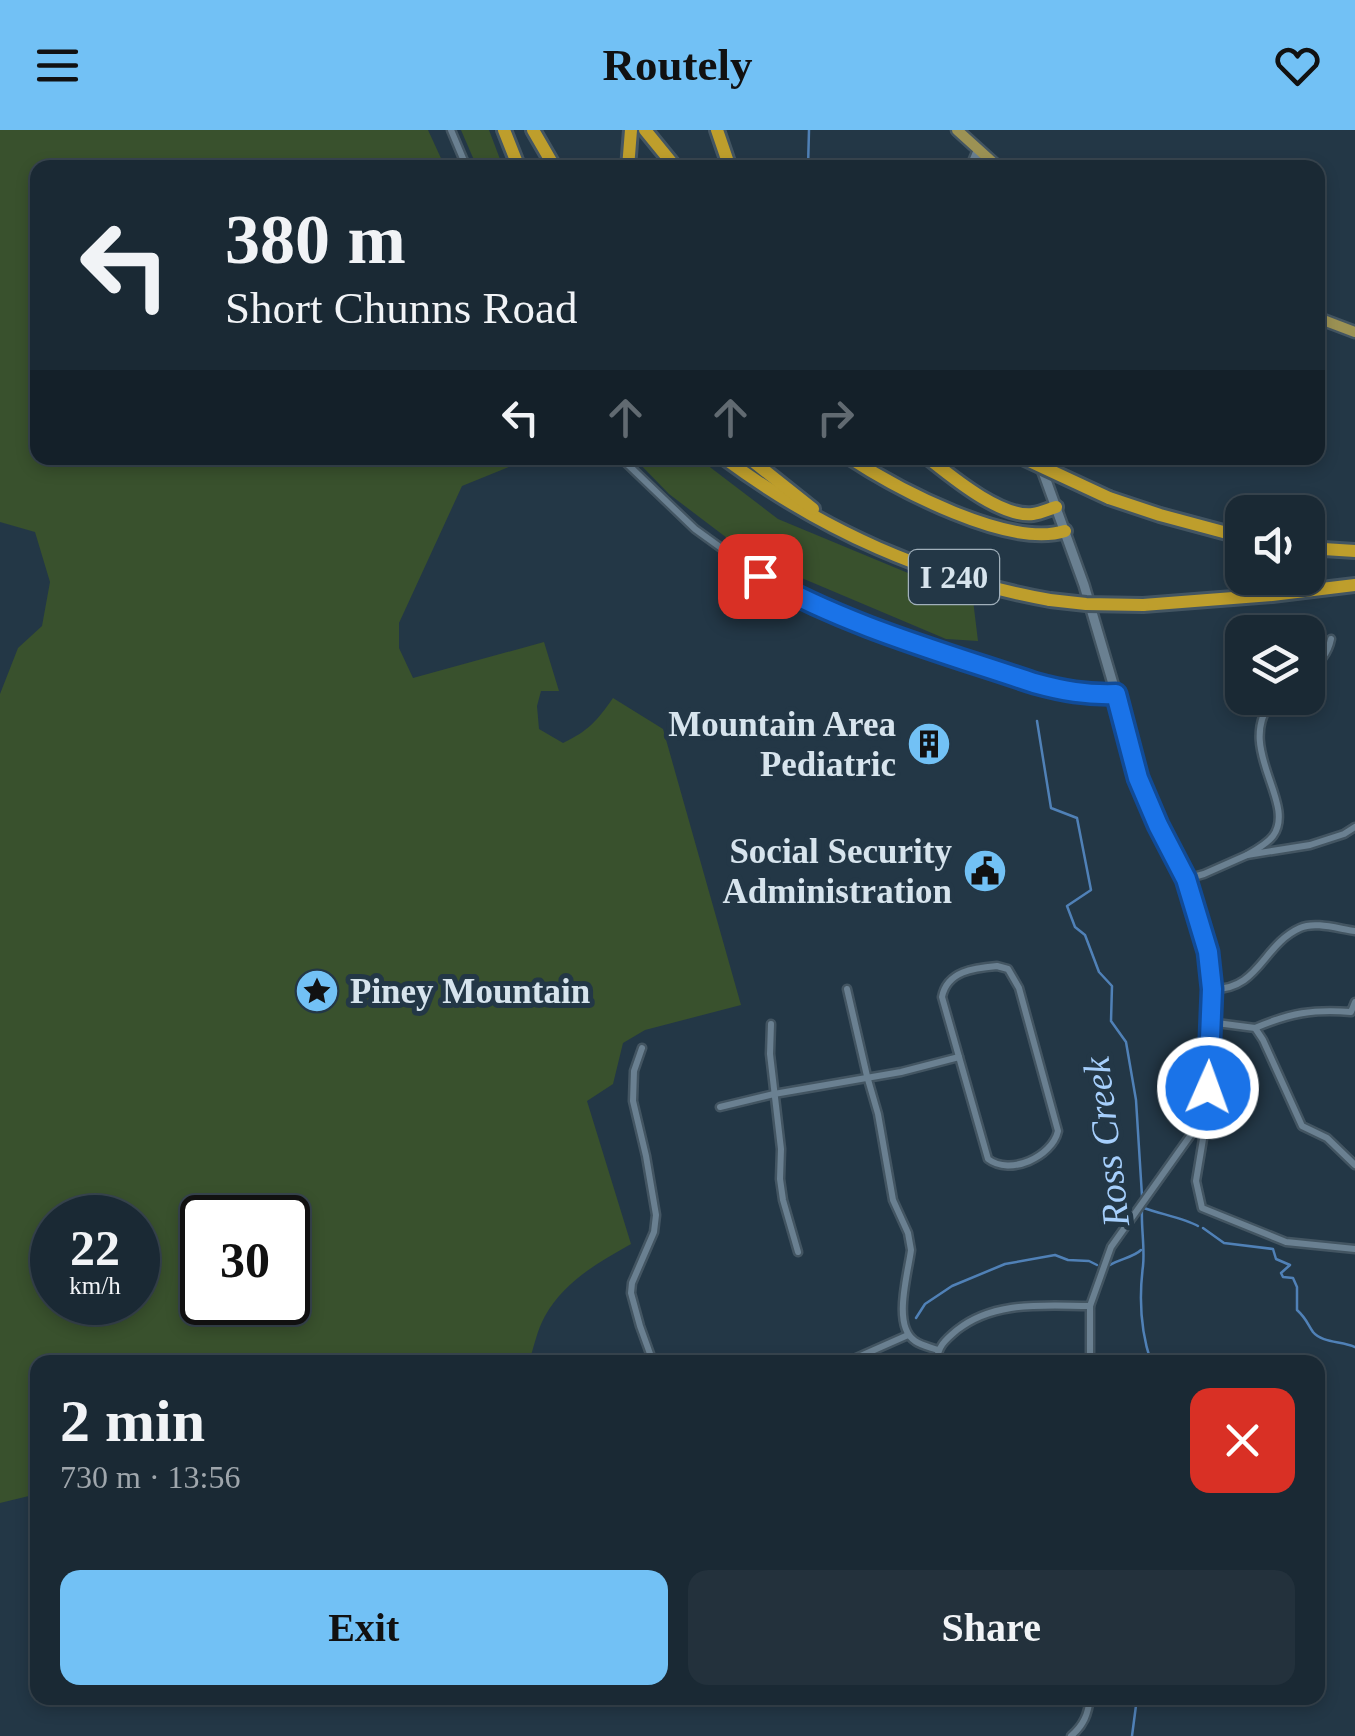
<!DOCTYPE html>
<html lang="en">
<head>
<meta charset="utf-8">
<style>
  body { margin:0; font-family:Georgia,serif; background:#23313c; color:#f1f3f6; height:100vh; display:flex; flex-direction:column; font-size:38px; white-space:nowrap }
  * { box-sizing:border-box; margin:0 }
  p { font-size:32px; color:#9fa6ac }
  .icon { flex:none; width:55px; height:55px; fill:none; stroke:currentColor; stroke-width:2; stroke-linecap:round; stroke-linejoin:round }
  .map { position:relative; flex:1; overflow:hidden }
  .side { position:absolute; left:30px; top:1225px; width:1295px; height:350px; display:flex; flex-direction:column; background:#1a2934; border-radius:20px; box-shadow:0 5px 15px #0003,0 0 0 2px #38454f }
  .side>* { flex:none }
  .top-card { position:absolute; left:30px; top:30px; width:1295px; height:305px; border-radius:20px; box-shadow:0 5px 15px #0003,0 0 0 2px #38454f; background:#1a2934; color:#f1f3f6; overflow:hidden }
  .tools { position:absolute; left:1225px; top:365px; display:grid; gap:20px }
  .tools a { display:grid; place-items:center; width:100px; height:100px; border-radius:20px; background:#1a2934; box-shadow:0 5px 15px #0003,0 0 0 2px #38454f; font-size:50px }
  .speed { position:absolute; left:30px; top:1065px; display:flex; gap:20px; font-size:50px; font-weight:700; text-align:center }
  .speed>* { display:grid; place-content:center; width:130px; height:130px; border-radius:50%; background:#1a2934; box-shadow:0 5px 15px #0003,0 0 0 2px #38454f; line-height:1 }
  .speed small { font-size:25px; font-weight:400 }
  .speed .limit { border:5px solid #111; border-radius:15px; background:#fff; color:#111 }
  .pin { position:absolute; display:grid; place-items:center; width:85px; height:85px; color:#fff; margin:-42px; border-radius:20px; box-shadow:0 5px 15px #0006 }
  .me { position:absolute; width:110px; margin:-55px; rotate:2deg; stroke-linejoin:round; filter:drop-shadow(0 0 8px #0008) }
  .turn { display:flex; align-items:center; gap:35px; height:210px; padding:0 30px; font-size:45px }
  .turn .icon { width:130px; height:130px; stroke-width:2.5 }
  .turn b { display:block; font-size:70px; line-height:85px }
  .lanes { display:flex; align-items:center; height:95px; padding:0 30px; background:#0003; justify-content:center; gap:50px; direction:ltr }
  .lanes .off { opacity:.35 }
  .round { display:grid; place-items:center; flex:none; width:105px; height:105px; border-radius:20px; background:#23313c }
  .head { display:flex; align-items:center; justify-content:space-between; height:170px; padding:0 30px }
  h1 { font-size:60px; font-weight:800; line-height:75px }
  .button { display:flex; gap:20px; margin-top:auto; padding:20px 30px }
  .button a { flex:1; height:115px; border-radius:20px; background:#72c1f5; color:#111; font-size:40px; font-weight:800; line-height:115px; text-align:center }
  .button a+a { background:#23313c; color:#f1f3f6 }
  header { display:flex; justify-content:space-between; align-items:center; height:130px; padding:0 30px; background:#72c1f5; color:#111; font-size:45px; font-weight:800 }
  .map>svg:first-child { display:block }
  .green { fill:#39512d; fill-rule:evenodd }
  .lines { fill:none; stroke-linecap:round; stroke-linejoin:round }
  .stream { stroke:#5081b7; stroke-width:2.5 }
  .street-casing { stroke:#435562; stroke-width:11 }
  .secondary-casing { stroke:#435562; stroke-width:14 }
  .primary-casing { stroke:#435562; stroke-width:15 }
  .highway-casing { stroke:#435562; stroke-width:18 }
  .street { stroke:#6a8091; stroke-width:6 }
  .secondary { stroke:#6a8091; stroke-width:9 }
  .primary { stroke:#9c9254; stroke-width:10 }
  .highway { stroke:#be9e2c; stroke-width:12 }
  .highway-bridge-casing { stroke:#435562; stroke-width:18; stroke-linecap:butt }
  .highway-bridge { stroke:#be9e2c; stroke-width:12 }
  .route-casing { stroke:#114b97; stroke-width:25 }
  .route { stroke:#1a73e8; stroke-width:18 }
  .labels { text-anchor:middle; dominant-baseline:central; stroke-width:10; stroke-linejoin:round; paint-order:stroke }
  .shield { fill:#233746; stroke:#a1b0bb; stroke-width:2.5 }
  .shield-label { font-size:32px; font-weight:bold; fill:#d7e4ed }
  .poi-label { font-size:35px; font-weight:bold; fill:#d7e4ed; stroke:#233746; text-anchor:end }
  .water-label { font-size:38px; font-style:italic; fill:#a6cffc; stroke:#233746 }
</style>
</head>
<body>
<header><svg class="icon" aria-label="menu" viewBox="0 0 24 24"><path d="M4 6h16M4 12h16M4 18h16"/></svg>Routely<svg class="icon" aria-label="heart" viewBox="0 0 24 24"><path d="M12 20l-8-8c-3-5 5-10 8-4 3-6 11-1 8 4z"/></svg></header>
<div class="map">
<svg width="1355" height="1606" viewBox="0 0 1355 1606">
  <rect width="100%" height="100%" fill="#233746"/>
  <!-- green -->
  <g class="green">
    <path d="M0,0h428l17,37 -407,1v290h493l-69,28 -63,137v25l14,30 131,-36 15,49h-18l-4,15 2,23 24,14c25,-12 34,-22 50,-45l50,31 78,276 -96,25 -22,13 -10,41 -26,17 44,143c-34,19 -67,38 -86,72 -8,14 -11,31 -16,46h-491l-1,132 -37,9v-809l18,-46 24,-22 8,-44 -15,-50 -35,-10zM52,1088h86v84h-86zM202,1088h86v84h-86z"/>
    <path d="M461,0h28l14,37h-26z"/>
    <path d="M634,328h64l80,61 195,81 5,41 -32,-2 -194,-82 -83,-63z"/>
  </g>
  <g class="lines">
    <!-- stream -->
    <g class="stream">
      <path d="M808,38l1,-38"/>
      <path d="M1037,591l14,87 26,10 14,72 -24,16 8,21 10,8 14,37 13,14 -1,35 15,21 10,58 6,96"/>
      <path d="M1144,1078c16,6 40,10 54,18"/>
      <path d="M1142,1079c-1,19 3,39 1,57 -4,31 -2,66 8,96"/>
      <path d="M1203,1098l21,15 49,6 3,10 14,6 -9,8 2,4 10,1 4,9v23c9,8 10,13 16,22 9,11 29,9 42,15"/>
      <path d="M1110,1135c10,-6 24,-8 31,-15"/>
      <path d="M916,1188l9,-14 27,-18 53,-22 50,-9 13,5 21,1 8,4"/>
      <path d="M1132,1606l5,-38"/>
    </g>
    <!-- street casing -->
    <g class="street-casing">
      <g id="street">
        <path d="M451,0l16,38"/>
        <path d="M621,328l74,71 65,47 21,12 59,28 194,67c29,8 52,12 82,11l23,84 19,47 28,54 22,73 3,37 -2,92 -9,41 -89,125 -21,59v56"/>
        <path d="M1308,541c12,-9 20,-17 23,-32"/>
        <path d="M1247,725c9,-5 20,-11 26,-19 25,-34 -41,-89 1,-138"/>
        <path d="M1186,749l18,-5 43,-19 63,-10 34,-11 11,-7"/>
        <path d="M997,836l11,3 11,19 39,143c-6,26 -48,45 -70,28l-46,-162c5,-26 32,-29 55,-31z"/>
        <path d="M847,859l20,87 11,38 15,86 15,33 3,17c-3,24 -19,76 4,91 7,5 15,6 23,9"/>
        <path d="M1211,859c48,2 51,-44 89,-61 15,-7 39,1 55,3"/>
        <path d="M1355,872l-4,10c-38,-3 -61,1 -96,16l8,12 39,86 25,12 28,27"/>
        <path d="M1209,892l46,6"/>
        <path d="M771,894l-1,30 11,95 -1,30 3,21 15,52"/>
        <path d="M642,918l-8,23 -1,30 13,55 10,59 -2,17 -22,51 -1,10 9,33 13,36"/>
        <path d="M720,977l54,-13 127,-22 58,-15"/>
        <path d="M1200,993l3,16 -7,42 6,27 84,34 69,7"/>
        <path d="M847,1232l61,-27"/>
        <path d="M937,1232c0,-15 8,-22 20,-32 38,-30 87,-24 133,-24"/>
        <path d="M1071,1606c13,-11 17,-22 19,-38"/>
      </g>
    </g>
    <!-- secondary casing -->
    <g class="secondary-casing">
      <g id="secondary">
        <path d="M971,38l7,-17"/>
        <path d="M1038,328l46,127 32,109"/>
      </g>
    </g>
    <!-- primary casing -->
    <g class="primary-casing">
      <g id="primary">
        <path d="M957,0l42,38"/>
        <path d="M1318,188l37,14"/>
      </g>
    </g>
    <!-- highway casing -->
    <g class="highway-casing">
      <g id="highway">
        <path d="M504,0l15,38"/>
        <path d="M533,0l22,38"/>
        <path d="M645,0l31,38"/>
        <path d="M717,0l13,38"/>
        <path d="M628,38l3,-38"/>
        <path d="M724,328c99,73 204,120 326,142"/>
        <path d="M749,328l64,51"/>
        <path d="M850,328c46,30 159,91 215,73"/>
        <path d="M928,328c24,19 73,60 105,56 8,-1 16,-5 23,-7"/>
        <path d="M1109,368l51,17 82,22"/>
        <path d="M1308,418l47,3"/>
        <path d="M1143,475l129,-10 83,-10"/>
      </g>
    </g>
    <!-- street -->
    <use href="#street" class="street"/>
    <!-- secondary -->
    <use href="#secondary" class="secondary"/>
    <!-- primary -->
    <use href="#primary" class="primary"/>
    <!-- highway -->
    <use href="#highway" class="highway"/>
    <!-- highway-bridge casing -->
    <g class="highway-bridge-casing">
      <g id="highway-bridge">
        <path d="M1023,328l86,40"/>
        <path d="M1050,470l36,4 57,1"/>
      </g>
    </g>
    <!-- highway-bridge -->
    <use href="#highway-bridge" class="highway-bridge"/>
  </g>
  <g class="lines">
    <!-- route casing -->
    <g class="route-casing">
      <path id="route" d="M760,446c84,49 182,76 274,107 29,8 52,12 82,11l22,84 20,47 28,54 22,73 4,37 -4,99"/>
    </g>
    <!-- route -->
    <use href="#route" class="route"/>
  </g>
  <!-- icons -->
  <defs>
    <g id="building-disc" transform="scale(2.25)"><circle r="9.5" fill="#72c1f5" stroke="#233746"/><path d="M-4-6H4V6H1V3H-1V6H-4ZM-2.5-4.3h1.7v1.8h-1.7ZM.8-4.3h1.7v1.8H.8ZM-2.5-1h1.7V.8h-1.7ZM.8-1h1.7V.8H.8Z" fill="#111"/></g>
    <g id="civic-disc" transform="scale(2.25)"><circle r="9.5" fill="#72c1f5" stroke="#233746"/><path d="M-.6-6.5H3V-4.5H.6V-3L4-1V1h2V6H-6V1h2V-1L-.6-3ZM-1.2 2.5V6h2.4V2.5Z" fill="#111"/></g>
    <g id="sight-disc" transform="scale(2.25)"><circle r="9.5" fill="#72c1f5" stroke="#233746"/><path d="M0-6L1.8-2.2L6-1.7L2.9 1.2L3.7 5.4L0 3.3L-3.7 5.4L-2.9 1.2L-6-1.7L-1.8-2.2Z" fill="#111"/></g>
  </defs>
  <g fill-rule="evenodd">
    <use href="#building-disc" x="929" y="614"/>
    <use href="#civic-disc" x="985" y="741"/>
    <use href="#sight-disc" x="317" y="861"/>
  </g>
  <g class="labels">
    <!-- shield labels -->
    <rect class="shield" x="909" y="420" width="90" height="54" rx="8"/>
    <g class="shield-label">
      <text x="954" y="447">I 240</text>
    </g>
    <!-- poi labels -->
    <g class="poi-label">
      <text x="896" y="594">Mountain Area<tspan x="896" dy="40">Pediatric</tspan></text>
      <text x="952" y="721">Social Security<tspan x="952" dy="40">Administration</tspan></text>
      <text x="350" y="861" text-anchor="start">Piney Mountain</text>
    </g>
    <!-- water labels -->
    <g class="water-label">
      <text transform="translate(1106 1012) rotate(-97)">Ross Creek</text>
    </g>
  </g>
</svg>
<div class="tools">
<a><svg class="icon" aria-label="sound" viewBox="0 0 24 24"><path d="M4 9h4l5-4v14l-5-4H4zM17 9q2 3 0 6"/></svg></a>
<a><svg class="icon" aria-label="layers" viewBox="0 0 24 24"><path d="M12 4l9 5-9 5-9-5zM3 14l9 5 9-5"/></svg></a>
</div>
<div class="speed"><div>22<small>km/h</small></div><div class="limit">30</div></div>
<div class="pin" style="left:760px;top:446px;background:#d93025"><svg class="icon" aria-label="arrive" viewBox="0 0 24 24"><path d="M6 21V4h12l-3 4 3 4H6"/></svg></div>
<svg class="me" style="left:1208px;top:958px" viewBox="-20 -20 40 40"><circle r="17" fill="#1a73e8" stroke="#fff" stroke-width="3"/><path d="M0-11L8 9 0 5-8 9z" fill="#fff"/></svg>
<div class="top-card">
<div class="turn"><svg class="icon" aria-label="left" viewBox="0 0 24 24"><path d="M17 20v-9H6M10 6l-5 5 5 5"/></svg><div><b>380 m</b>Short Chunns Road</div></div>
<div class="lanes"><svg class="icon" aria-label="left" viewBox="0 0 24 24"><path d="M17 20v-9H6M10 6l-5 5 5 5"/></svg><svg class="icon off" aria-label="ahead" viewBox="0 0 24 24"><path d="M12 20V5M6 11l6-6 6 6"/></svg><svg class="icon off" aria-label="ahead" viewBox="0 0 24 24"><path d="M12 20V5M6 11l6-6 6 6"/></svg><svg class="icon off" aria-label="right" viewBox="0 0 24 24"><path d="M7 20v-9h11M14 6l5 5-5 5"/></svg></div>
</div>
<section class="side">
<div class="head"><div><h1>2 min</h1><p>730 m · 13:56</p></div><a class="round" style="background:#d93025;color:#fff"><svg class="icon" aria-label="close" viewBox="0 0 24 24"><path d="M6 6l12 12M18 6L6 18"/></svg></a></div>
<div class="button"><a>Exit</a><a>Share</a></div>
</section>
</div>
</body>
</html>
